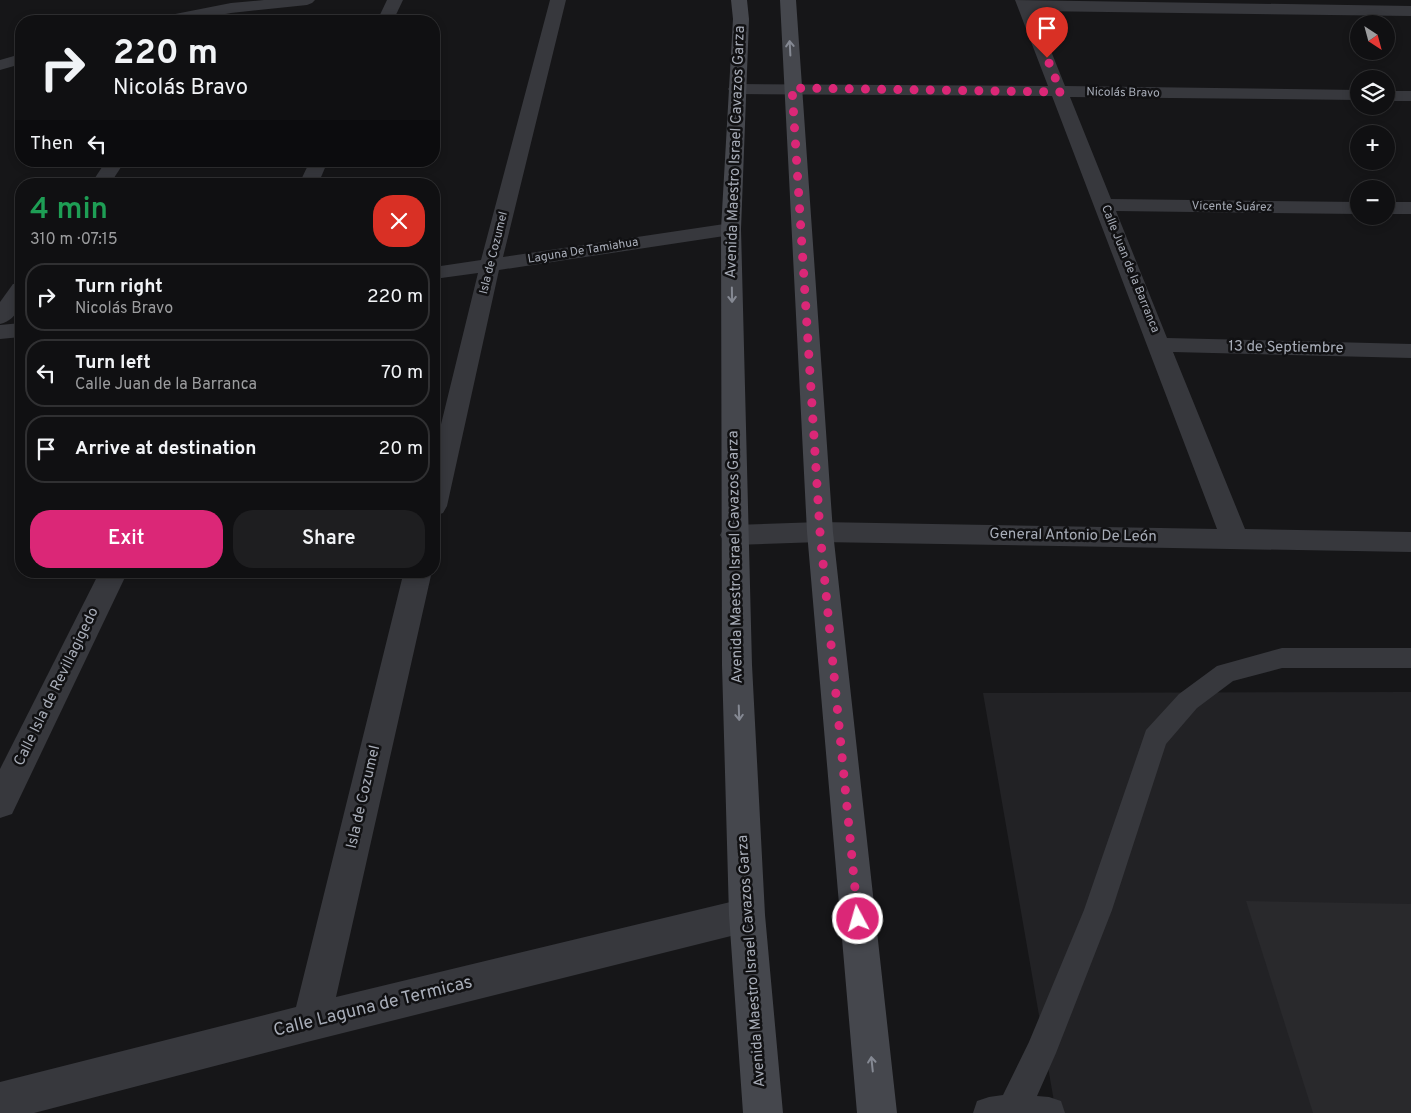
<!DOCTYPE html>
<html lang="en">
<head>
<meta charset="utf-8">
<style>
  body { margin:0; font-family:Overpass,sans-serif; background:#1e1e20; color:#f1f3f6; height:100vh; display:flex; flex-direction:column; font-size:19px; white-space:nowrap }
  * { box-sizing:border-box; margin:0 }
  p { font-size:16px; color:#9c9d9f }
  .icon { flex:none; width:28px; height:28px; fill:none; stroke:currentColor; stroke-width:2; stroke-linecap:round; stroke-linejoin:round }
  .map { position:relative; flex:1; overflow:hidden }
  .sheet { position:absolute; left:15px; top:178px; width:425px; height:400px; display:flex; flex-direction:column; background:#101012; border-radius:20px; box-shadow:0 2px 8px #0003,0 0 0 1px #303032 }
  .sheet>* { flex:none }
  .hud { position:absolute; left:15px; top:15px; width:425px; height:152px; border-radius:20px; box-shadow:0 2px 8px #0003,0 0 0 1px #303032; background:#101012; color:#f1f3f6; overflow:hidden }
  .needle { width:32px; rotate:144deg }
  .tools { position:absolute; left:1350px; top:15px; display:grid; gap:10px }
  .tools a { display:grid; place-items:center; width:45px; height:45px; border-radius:50%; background:#101012; box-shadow:0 2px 8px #0003,0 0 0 1px #303032; font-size:25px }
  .pin { position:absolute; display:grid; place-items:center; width:42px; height:42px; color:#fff; margin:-51px -21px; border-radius:50% 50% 50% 0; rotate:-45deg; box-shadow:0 0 5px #0007 }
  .pin .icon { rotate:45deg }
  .me { position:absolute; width:55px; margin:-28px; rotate:354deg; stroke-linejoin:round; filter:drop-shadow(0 0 4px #0008) }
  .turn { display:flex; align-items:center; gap:18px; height:105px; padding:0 15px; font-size:22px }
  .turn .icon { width:65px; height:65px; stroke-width:2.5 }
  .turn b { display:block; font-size:35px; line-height:42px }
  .then { display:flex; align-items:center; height:48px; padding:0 15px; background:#0003; gap:10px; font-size:19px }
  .round { display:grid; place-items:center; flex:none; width:52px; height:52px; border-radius:20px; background:#1e1e20 }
  .headline { display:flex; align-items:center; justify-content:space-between; height:85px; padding:0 15px }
  h1 { font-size:30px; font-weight:600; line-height:38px; color:#1e9e55 }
  .action { display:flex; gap:10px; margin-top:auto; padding:10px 15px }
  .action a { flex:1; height:58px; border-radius:20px; background:#db2777; color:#fff; font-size:20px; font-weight:600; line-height:58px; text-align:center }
  .action a+a { background:#1e1e20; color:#f1f3f6 }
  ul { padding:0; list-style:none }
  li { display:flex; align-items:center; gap:15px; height:68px; margin:0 10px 8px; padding:0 5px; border:2px solid #303032; border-radius:20px }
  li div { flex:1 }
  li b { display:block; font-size:19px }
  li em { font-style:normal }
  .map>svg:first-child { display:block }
  .built { fill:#222225 }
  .building { fill:#29292c }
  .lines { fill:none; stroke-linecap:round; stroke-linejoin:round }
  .lane { fill:#37383d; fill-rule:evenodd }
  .street { fill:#37383d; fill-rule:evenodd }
  .secondary { fill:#45474d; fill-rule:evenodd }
  .oneway { stroke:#858993 }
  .route { stroke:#db2777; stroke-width:9; stroke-dasharray:0 16.2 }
  .labels { text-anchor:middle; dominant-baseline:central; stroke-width:5; stroke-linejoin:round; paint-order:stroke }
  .far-street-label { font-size:12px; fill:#a8adb8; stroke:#111113 }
  .street-label { font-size:15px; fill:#a8adb8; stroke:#111113 }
  .near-street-label { font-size:18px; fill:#a8adb8; stroke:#111113 }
</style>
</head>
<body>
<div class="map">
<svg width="1411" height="1113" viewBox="0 0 1411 1113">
  <rect width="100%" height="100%" fill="#161618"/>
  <!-- built -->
  <path class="built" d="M1411,692v421h-355l-73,-420z"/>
  <!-- building -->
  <path class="building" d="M1246,901l165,3v209h-98z"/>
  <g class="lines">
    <!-- lane -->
    <path class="lane" d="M1282,648h129v20h-129l-49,13 -36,27 -31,36 -54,166 -56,143 -19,43 12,1 12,4 4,12h-92l4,-12 12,-4 14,-2 26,-53 55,-132 62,-180 33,-36 38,-28z"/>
    <!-- street -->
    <g class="street">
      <path d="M264,0h51l-3,3 -5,2 -76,8 -44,8h-30l2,-3 6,-2 66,-13z"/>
      <path d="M387,0h16l-10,21h-16z"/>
      <path d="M550,0h16l-63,257 228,-34 7,2 3,4 -3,4 -7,2 -232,35 -52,236 -4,7 -9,3v-63l44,-180 -44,6v-12l47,-7z"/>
      <path d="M1015,0l396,6v10l-376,-5 30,75 294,4v10l-289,-3 41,102 248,3v12l-243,-3 51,127 244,6v14l-238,-6 72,177 166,3v20l-591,-10 -86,3 -10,-3 -4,-7 4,-7 10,-3 86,-3 397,7 -165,-433 -315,-2 -6,-1 -3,-4 3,-4 6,-1 311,2z"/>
      <path d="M21,54v10l-21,6v-10z"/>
      <rect x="1386" y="91" width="25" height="10"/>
      <path d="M106,161h19l-15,23h-19z"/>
      <path d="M310,161h18l-10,23h-19z"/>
      <rect x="1386" y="202" width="25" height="12"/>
      <path d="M21,283c1,17 -1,36 -21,41v-22l13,-18z"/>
      <path d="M21,323v14l-21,2v-14z"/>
      <path d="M100,571h28l-116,243 -12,4v-49z"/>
      <path d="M404,571h28l-96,426 411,-99 13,5 5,12 -5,12 -13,5 -436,109 -277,72h-34v-31l296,-75z"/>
    </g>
    <!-- secondary -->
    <g class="secondary">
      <path d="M731,0h16l2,19 -8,210 11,436 13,250 18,198h-40l-14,-198 -7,-250 -1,-436 12,-210z"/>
      <path d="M780,0h16l37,532 64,581h-40l-50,-581z"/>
    </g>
  </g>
  <!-- one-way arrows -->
  <defs><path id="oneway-shaft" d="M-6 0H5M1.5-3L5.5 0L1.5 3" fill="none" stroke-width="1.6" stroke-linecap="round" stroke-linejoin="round" transform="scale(1.25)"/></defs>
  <g class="oneway">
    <use href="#oneway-shaft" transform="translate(790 48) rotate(-93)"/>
    <use href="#oneway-shaft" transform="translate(732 295) rotate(89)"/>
    <use href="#oneway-shaft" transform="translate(739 713) rotate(88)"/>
    <use href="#oneway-shaft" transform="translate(872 1064) rotate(-96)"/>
  </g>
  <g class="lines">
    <!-- route -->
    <path class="route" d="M858,919l-38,-387 -28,-444 269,4 -14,-34"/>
  </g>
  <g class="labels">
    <!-- far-street labels -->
    <g class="far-street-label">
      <text transform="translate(1123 93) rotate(1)">Nicolás Bravo</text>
      <text transform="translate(1232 207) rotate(1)">Vicente Suárez</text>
      <text transform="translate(583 251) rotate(-9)">Laguna De Tamiahua</text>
      <text transform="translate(494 253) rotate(-76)">Isla de Cozumel</text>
      <text transform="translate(1130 269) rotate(68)">Calle Juan de la Barranca</text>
    </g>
    <!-- street labels -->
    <g class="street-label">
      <text transform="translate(736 152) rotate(-88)">Avenida Maestro Israel Cavazos Garza</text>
      <text transform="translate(1286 348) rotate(1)">13 de Septiembre</text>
      <text transform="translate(1073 536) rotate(1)">General Antonio De León</text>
      <text transform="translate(736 557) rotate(-91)">Avenida Maestro Israel Cavazos Garza</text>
      <text transform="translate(57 687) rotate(-64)">Calle Isla de Revillagigedo</text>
      <text transform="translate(364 797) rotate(-77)">Isla de Cozumel</text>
      <text transform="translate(752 961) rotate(-94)">Avenida Maestro Israel Cavazos Garza</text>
    </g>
    <!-- near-street labels -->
    <g class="near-street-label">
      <text transform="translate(373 1007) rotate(-14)">Calle Laguna de Termicas</text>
    </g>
  </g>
</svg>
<div class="tools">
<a><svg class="needle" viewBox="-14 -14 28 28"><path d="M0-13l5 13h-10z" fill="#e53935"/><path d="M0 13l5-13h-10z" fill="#9c9d9f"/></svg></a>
<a><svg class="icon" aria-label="layers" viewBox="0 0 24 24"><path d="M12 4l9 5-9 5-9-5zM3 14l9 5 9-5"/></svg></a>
<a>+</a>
<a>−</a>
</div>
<div class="pin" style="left:1047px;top:58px;background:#d93025"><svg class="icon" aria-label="arrive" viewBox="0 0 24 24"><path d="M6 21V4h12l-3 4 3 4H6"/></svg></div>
<svg class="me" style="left:858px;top:919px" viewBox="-20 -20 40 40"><circle r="17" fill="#db2777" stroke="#fff" stroke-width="3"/><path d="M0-11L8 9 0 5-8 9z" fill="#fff"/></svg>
<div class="hud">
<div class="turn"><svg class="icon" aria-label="right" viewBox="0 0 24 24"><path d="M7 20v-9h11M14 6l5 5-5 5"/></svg><div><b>220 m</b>Nicolás Bravo</div></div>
<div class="then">Then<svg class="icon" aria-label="left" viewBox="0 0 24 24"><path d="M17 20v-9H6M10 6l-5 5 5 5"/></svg></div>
</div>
<section class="sheet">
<div class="headline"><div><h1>4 min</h1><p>310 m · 07:15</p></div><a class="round" style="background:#d93025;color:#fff"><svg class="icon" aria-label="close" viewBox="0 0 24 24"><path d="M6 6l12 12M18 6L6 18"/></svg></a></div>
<ul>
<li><svg class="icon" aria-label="right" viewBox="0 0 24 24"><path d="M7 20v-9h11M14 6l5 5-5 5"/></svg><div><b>Turn right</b><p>Nicolás Bravo</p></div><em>220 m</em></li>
<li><svg class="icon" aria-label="left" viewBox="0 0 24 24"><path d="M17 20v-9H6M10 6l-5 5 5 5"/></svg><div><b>Turn left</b><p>Calle Juan de la Barranca</p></div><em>70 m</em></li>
<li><svg class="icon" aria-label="arrive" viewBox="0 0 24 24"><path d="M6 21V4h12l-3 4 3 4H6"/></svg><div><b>Arrive at destination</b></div><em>20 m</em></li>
</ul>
<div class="action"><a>Exit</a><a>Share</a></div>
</section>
</div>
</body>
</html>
